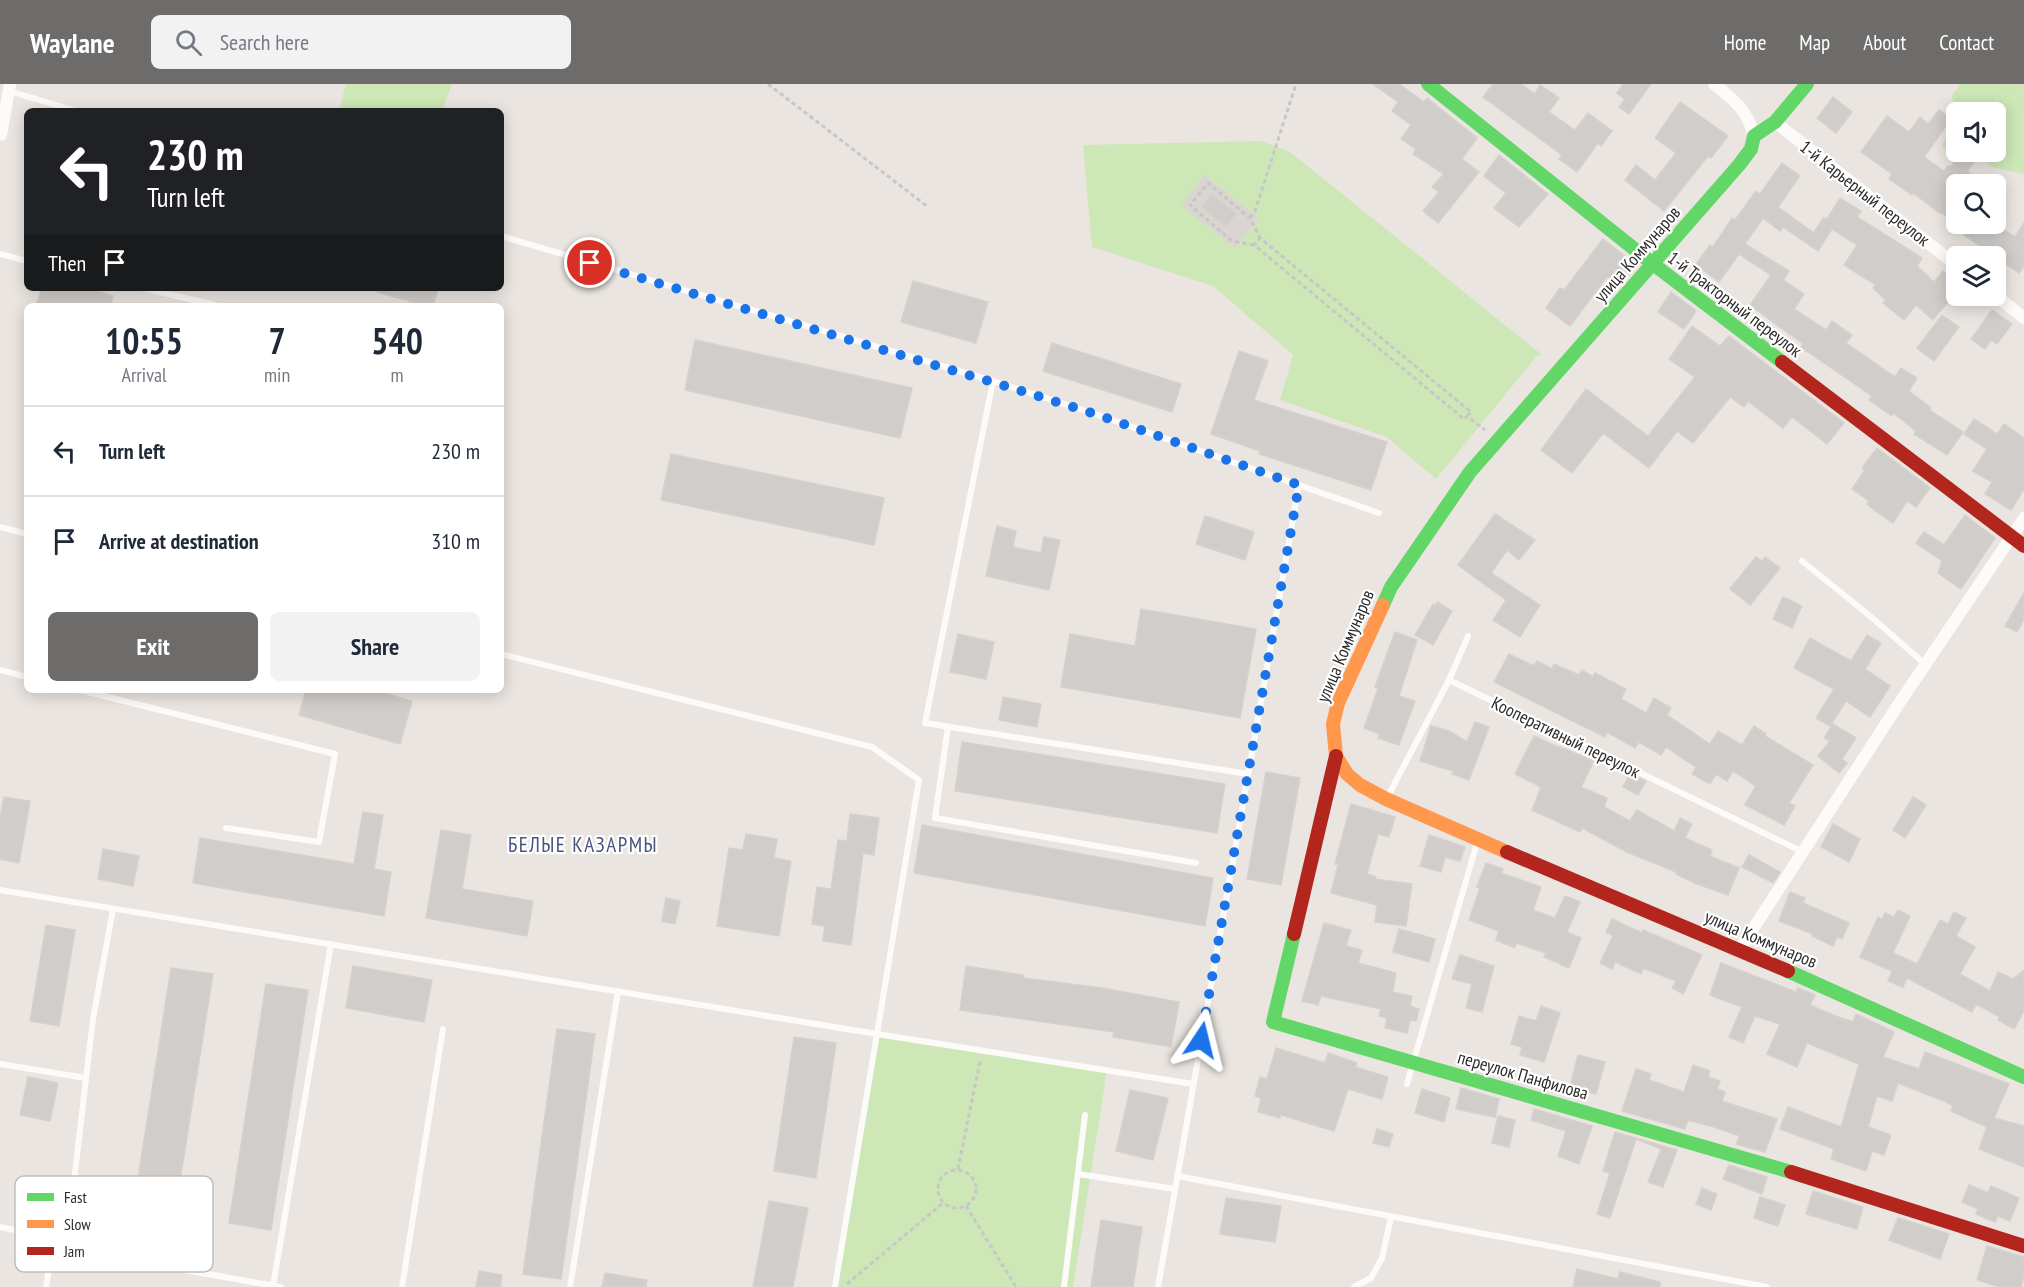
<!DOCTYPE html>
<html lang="en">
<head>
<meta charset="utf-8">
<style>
  body { margin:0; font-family:"PT Sans Narrow",sans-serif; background:#f2f2f3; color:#1f2937; height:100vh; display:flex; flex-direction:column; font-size:22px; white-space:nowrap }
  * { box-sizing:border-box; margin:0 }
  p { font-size:20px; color:#747a83 }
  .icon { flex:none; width:33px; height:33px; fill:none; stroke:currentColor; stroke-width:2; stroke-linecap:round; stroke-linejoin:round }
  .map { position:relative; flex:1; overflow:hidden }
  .side { position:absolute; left:24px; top:219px; width:480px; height:390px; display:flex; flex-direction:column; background:#fff; border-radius:9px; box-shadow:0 3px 15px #0003 }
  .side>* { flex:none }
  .top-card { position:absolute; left:24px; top:24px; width:480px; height:183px; border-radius:9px; box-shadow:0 3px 15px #0003; background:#202124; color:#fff; overflow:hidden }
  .tools { position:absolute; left:1946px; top:18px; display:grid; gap:12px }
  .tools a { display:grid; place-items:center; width:60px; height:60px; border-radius:9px; background:#fff; box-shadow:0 3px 15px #0003; font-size:30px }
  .pin { position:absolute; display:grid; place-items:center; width:51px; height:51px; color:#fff; margin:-26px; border:3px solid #fff; border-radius:50%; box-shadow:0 2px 6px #0007 }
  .me { position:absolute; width:66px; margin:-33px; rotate:10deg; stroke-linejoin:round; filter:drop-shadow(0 0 4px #0008) }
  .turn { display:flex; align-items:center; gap:21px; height:126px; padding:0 24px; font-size:27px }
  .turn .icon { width:78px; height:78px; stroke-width:2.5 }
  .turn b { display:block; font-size:42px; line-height:51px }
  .then { display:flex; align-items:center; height:57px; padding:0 24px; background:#0003; gap:12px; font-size:22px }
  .eta { display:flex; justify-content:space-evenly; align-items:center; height:102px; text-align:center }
  .eta b { font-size:36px; font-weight:700; line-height:42px }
  .primary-button { display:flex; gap:12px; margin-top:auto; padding:12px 24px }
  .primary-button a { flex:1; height:69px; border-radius:9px; background:#6e6c6a; color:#fff; font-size:24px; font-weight:700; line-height:69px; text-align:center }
  .primary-button a+a { background:#f2f2f3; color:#1f2937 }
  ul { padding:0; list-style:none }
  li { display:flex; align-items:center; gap:18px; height:90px; padding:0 24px; border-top:2px solid #e0e1e3 }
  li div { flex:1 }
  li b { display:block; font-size:22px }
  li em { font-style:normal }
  header { display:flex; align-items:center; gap:36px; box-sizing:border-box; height:84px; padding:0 30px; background:#6e6c6a; color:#fff }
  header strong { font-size:28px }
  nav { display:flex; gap:33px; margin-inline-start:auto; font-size:21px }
  .search { width:420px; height:54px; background:#f2f2f3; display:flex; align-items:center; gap:15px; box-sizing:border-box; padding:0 21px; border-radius:9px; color:#747a83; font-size:22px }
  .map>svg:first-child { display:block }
  .green { fill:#cde7b6; fill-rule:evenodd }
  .plaza { fill:#dad5d0; fill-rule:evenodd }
  .building { fill:#d0cdca; stroke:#d5d1cc; stroke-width:1.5 }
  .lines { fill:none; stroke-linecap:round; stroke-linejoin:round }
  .path { stroke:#c8c7c7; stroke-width:3; stroke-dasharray:4.5 3; stroke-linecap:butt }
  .lane { stroke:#fcfbfa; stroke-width:6 }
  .street { stroke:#fcfbfa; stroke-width:12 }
  .fast { stroke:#63d668; stroke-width:14 }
  .slow { stroke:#ff974d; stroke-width:14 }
  .jam { stroke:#b3261e; stroke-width:14 }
  .route { stroke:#1a73e8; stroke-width:10; stroke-dasharray:0 18 }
  .labels { text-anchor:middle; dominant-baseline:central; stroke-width:4.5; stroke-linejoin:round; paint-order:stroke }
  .street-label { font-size:18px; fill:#2b2b2b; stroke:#fff }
  .quarter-label { font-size:21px; letter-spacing:1.5px; fill:#475580; stroke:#fff }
  .key { fill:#fff; stroke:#bfbfbf; stroke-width:1.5 }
  .key-label { font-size:16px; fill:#2b2b2b }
</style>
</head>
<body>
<header>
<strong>Waylane</strong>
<div class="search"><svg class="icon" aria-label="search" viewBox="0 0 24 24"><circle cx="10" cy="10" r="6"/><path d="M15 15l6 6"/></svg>Search here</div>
<nav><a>Home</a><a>Map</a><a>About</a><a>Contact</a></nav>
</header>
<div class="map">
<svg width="2024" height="1203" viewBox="0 0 2024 1203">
  <rect width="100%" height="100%" fill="#eae5e0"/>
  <!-- green -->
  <g class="green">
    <path d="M346,0h106l-10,27h-103z"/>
    <path d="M1960,0h64v90l-32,-7 -17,-15h20v-40l-39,1 -4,-17z"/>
    <path d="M1956,37v31l-5,3 -9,-10z"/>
    <path d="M1261,57l29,11 251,202 -5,3 -100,122 -49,-42 -107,-37 13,-45 -80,-69 -121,-39 -9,-102zM1206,92l53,42 -24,30 -53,-43z"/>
    <path d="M877,950l230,36 -34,217h-238z"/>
  </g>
  <!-- plaza -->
  <path class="plaza" d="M1205,91l54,43 -24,30 -54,-43zM1212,110l24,20 -10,12 -24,-19z"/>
  <!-- building -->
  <g class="building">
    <path d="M1373,0h26l25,18 3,-4 50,40 -15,21 17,13 -41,51 -15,-12 16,-19 -7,-5 12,-13 -31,-20 3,-5 -15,-10 10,-14 -19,-14 6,-9z"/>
    <path d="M1493,0h28l14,10 5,-9 19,13 -10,14 26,18 13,-17 24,18 -11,15 -3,-3 -21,29 -18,-13 3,-4 -79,-58z"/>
    <path d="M1623,0h28l-22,30 -10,-7 6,-8 -8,-6z"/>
    <path d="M1833,13l19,15 -16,21 -19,-15z"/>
    <path d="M1680,18l48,34 -17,22 -3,-2 -44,55 -39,-31 11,-15 19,15 21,-27 -21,-15z"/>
    <path d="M1939,26l12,9 -27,38 20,14 4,-5 2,1 13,-15h3l10,8 -9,11 18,13h-29v39l-14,-10 -1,1 -28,-21 -1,2 -23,-16 3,-5 -31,-22 26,-36 22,16 11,-15 8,7z"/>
    <path d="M1499,71l49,39 -29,33 -25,-19 12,-15 -22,-17z"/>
    <path d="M1782,79l18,13 -22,31 36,26 9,-15 4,1 13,-21 21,13 -4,6 65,41 -5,8 17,16 9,-11 13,11v10l-23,28 -17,-15 -12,15 -21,-17 3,-3 -13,-12 3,-3 -32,-20 13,-20 -25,-16 -14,22 -35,-24 -3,4 -17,-13 -18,26 44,27 -6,9 21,14 -10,15 32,21 6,-9 20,14 -6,8 49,34 6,-9 16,10 -8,13 22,17 -2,2 34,22 -16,23 -33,-21 2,-3 -23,-18 -1,3 -23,-16 3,-4 -71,-49 2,-3 -53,-39 21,-30 -32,-21 -20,28 -23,-18 14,-19 3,2 19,-29 3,2 21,-29 4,3z"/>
    <path d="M1212,110l24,20 -10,12 -24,-19z"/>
    <path d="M2024,139v43l-5,7 -55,-38 8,-11h22l21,13z"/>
    <path d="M1603,155l23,18 -8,9 7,6 -9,12 -9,-7 -37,49 -24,-18 14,-20 4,2z"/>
    <path d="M913,197l75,21 -12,41 -75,-21z"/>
    <path d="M42,204h46l25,8 -3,10h-74z"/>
    <path d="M378,204h60l-5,18h-6l-50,-14z"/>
    <path d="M1671,208l25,19 -12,18 -26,-17z"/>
    <path d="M1992,226l20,14 -15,20 -6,-4 -6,9 -14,-10z"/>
    <path d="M1942,231l17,12 -25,34 -17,-13z"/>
    <path d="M1692,242l28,20 9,-10 115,87 -17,21 -35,-27 -9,11 -35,-27 -4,6 -14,-10 -37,46 -16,-12 -28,37 -46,-35 -31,40 -31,-23 45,-61 62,47 47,-59 -26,-18z"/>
    <path d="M695,256l217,48 -12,50 -215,-48z"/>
    <path d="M1052,259l129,41 -9,28 -129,-41z"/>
    <path d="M1239,267l29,10 -14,39 133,42 -16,48 -112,-36 1,-3 -49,-17z"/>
    <path d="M1974,335l23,15 7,-10 20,14v51l-13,21 -26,-16 7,-12 -19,-11 14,-22 -23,-15z"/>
    <path d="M1877,364l53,40 -14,19 -9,-6 -14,22 -12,-8 -14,-11 2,-3 -17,-12 13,-19 -3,-2z"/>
    <path d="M671,370l213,44 -10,47 -213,-45z"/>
    <path d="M1495,430l40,26 -16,20 -12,-10 -16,23 49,32 -20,32 -27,-17 13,-20 -48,-35z"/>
    <path d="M1965,431l30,23 -34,51 -23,-16 4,-12 -26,-18 8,-11 20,13z"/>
    <path d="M1205,432l49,16 -9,28 -49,-16z"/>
    <path d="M997,442l19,5 -3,16 28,6 3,-16 16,3 -11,50 -63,-14z"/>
    <path d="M1756,473l6,4 3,-4 15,11 -30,37 -20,-16z"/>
    <path d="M2024,509v26l-7,13 -12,-6z"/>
    <path d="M1783,513l19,9 -10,22 -19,-9z"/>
    <path d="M1437,518l15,9 -19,34 -18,-10 18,-31 2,2z"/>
    <path d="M1141,525l115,20 -16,89 -179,-31 9,-53 65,12z"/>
    <path d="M1395,548l22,8 -18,56 16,5 -16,44 -21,-7 2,-4 -16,-6 14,-39 -3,-2z"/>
    <path d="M958,550l36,8 -8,37 -36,-7z"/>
    <path d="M1867,551l14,8 -16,26 25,17 -20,31 -24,-16 -16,25 -14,-8 18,-29 -40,-21 16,-30 41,23z"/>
    <path d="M1509,570l25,12 3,-5 15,8 2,-5 25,11 3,-5 11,7 2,-4 31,16 -5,10 25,14 8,-15 17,10 -4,7 43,29 8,-13 24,14 12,-19 12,8 -1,2 48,29 -24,38 6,3 -11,19 -39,-20 11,-19 -23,-15 -6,10 -11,-7 -6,10 -18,-10 4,-7 -30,-20 -5,8 -22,-13 -4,6 -28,-16 -2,5 -111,-55z"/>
    <path d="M306,606h67l39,11 -12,43 -101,-29z"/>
    <path d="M1003,613l38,7 -4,23 -38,-7z"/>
    <path d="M1475,638l14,5 -20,53 -17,-6 1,-3 -33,-10 11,-35 18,5 18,11z"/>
    <path d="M1833,640l23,14 -14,21 5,4 -8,10 -21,-17 12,-15 -6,-3z"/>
    <path d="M1534,652l26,12v-1l34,14 -13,26 26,11 -3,9 26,14 7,-11 37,21 6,-13 12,6 -7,14 27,12 -2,6 29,12 -11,27 -31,-11 -21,-10v-2l-49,-20 -45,-24 -2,4 -48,-22 9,-23 -26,-13z"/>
    <path d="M962,658l263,42 -8,49 -262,-42z"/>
    <path d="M1266,688l34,6 -19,107 -34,-6z"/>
    <path d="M1630,690l16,7 -8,14 -15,-8z"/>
    <path d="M4,713l26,4 -11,62 -19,-4v-42z"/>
    <path d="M1913,713l13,8 -21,33 -12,-8z"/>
    <path d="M1351,720l44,13 -6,20 -11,-3 -11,40 9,3 -1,2 37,5 -6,42 -31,-4 2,-17 -46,-12 7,-28 -3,-1z"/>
    <path d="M363,728l20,3 -9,54 17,3 -7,44 -191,-33 7,-45 154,26z"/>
    <path d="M850,730l29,4 -5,37 -11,-2 -12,92 -28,-4 2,-15 -13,-2 5,-37 14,2 7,-49 9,1z"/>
    <path d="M1833,740l27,15 -11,23 -28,-15z"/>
    <path d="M922,741l291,53 -8,48 -291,-53z"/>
    <path d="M441,746l30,5 -9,54 71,12 -6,35 -101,-18z"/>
    <path d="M746,750l31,5 -3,19 17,3 -12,75 -62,-10 12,-78 14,2z"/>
    <path d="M1429,751l36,12 -5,14 -15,-4 -4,15 -21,-6z"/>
    <path d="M103,765l36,7 -6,30 -35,-7z"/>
    <path d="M1749,771l31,17 -7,11 -31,-16z"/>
    <path d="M1486,779l17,6 -2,4 40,14 -8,23 22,8 10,-22 15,6 -13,30 14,6 -12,30 -25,-11 2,-4 -30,-10 -1,5 -19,-8 3,-9 -30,-11 11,-32 -3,-1z"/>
    <path d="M1790,808l15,6 -2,5 46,20 -7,16 -5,-2 -4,9 -21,-10 1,-2 -34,-13z"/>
    <path d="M666,814l14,3 -5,23 -13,-3z"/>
    <path d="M1898,826l12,6 -17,37 24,11 23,-44 8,4 6,-12 12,6 -10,18 19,11 -15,27 30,17 8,-19 15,7 11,-9v41l-10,18 -16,-9 2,-3 -24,-13 -4,8 -65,-34 -4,9 -15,-6 4,-10 -32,-14 18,-40 4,2 3,-6 9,4z"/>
    <path d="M1612,835l30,14 1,-3 59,25 -19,39 -11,-6 4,-7 -33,-13 -2,6 -26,-12 -3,7 -12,-6 13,-27 -7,-4z"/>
    <path d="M1324,839l27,7 -5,16 16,4 -4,13 38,10 -3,19 19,4 -2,10 9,3 -3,12 -6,-1 -3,13 -22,-5 2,-10 -8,-2 2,-7 -60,-13 -3,9 -16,-4z"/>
    <path d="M46,841l29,5 -16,96 -29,-5z"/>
    <path d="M1399,845l36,10 -6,23 -36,-10z"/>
    <path d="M1460,871l34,11 -12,46 -16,-4 6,-24 -20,-5z"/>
    <path d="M1721,879l75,29 2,-4 17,7 -5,10 23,10 20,7 3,-8 38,18 -11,25 36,12 6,-17 84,32 -15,34 30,8v41l-45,-18 8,-22 -36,-16 2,-5 -9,-5 -46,-18 -6,18 -15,-5 -9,31 23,8 -7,20 -12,-4 -6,20 -35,-12 3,-10 -54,-20 8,-22 53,20 18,-63 -52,-21 -10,24 -30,-13 13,-30 -25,-8 -12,27 -14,-6 13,-30 -32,-12z"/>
    <path d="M353,882l79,14 -8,42 -78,-14z"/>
    <path d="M966,882l57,9v3l79,10 77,14 -8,45 -58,-10 1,-5 -154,-22z"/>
    <path d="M171,884l42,6 -39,244 -41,-7z"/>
    <path d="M266,900l42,6 -37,240 -42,-7z"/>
    <path d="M1541,922l19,7 -16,49 -24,-7 2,-8 -11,-3 8,-28 17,5z"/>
    <path d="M557,945l38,5 -34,245 -38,-5z"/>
    <path d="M794,953l42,6 -20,135 -42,-7z"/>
    <path d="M1276,964l49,15 3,-10 29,10 -2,4 33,10 -6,22 -34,-10 -14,42 -53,-16 -1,3 -22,-6 3,-14 -6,-2 5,-19 7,2z"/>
    <path d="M1578,971l27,7 -9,32 -26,-7z"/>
    <path d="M1693,981l17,6 -2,6 12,4 -3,8 8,3 -3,9 55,18 -12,33 -29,-8 4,-8 -26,-9 -26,-7 -3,9 -63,-18 14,-42 15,5 -2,6 35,12z"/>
    <path d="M28,993l30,6 -8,38 -30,-6z"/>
    <path d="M1461,1004l38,11 -4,18 -39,-8z"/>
    <path d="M1422,1005l28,9 -6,24 -29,-9z"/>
    <path d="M1130,1006l38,8 -15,62 -37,-9z"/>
    <path d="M1534,1025l58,17 -13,38 -21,-8 8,-25 -35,-11z"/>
    <path d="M1498,1032l17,4 -6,27 -17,-4z"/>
    <path d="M1377,1045l16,5 -4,13 -16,-4z"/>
    <path d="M1615,1048l62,18 -14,37 -15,-5 13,-33 -25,-10 -26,79 -13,-4 13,-41 -7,-2z"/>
    <path d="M1729,1081l38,12 -5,17 -39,-15z"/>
    <path d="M1969,1101l19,8 3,-7 28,12 -9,23 -12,-5 -3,6 -19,-8 2,-5 -16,-7z"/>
    <path d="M1702,1104l15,6 -6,16 -15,-6z"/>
    <path d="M1813,1107l50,16 -6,22 -51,-15z"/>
    <path d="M1760,1113l25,8 -7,21 -24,-8z"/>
    <path d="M1226,1114l55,8 -6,36 -55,-8z"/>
    <path d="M769,1117l39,7 -15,79h-40z"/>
    <path d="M1898,1134l51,16 -9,25 -51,-19z"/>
    <path d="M1101,1136l41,7 -9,60h-42z"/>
    <path d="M1987,1162l37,11v19l-3,11h-21l-23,-7z"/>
    <path d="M1577,1185l41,10 2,-7 40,10v5h-87z"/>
    <path d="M479,1187l23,4 -2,12h-24z"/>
    <path d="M605,1189l42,7 -1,7h-44z"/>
  </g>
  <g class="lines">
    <!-- path -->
    <g class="path">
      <path d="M768,0l160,123"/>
      <path d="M1250,134l5,-7 41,-127"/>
      <path d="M1254,161l-22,-4 -42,-36 18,-22 42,35 10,20"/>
      <path d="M1467,332l4,-4 -211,-174 -6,7 210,174 3,-3 18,14"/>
      <path d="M958,1085l22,-108"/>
      <circle cx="957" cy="1105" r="19"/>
      <path d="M966,1122l50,81"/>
      <path d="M847,1200l96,-81"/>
    </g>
    <!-- lane -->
    <g class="lane">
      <path d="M9,7l67,20"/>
      <path d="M501,152l492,145 99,32 287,100"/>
      <path d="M0,170l27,7"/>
      <path d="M143,204l76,18"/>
      <path d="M993,297l-68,342 323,51"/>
      <path d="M0,443l27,7"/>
      <path d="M1802,477l68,55 55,48"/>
      <path d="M501,570l371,93 47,33 -84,507"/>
      <path d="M0,586l27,7"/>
      <path d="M1449,596l19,-44"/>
      <path d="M80,606l255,64 -16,88 -93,-14"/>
      <path d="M948,643l-13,91 261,45"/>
      <path d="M1388,712l61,-116 354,172"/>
      <path d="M0,806l877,144 316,50"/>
      <path d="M0,980l86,14"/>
      <path d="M1407,1000l70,-241"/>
      <path d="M1078,1090l97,15"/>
      <path d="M1177,1092l590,111"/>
      <path d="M0,1143l54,11 12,11 215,38"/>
      <path d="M66,1165l27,-230 20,-110"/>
      <path d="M273,1202l58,-342"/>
      <path d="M46,1203l8,-49"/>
      <path d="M402,1203l41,-258"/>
      <path d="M570,1203l48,-296"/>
      <path d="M1064,1203l21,-172"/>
      <path d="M1158,1203l141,-802"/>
      <path d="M1354,1203l17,-9 11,-20 9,-41"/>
    </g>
    <!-- street -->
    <g class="street">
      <path d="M1714,0c21,17 33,25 40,52"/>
      <path d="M1775,38l181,143"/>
      <path d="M1,51l9,-51"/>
      <path d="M1995,211l29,23"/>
      <path d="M1740,865l158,-244 126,-187"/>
    </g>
    <!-- fast -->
    <g class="fast">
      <path d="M1428,0l225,180 129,98"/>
      <path d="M1383,521l8,-18 79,-115 269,-307 12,-16 3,-13 21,-14 32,-38"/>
      <path d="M1294,850l-21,88 518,150"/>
      <path d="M1788,887l236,106"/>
    </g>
    <!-- slow -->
    <path class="slow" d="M1383,521l-45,98 -5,21 3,32 11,18 13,11 26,14 121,53"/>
    <!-- jam -->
    <g class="jam">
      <path d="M1782,278l242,184"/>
      <path d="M1507,768l281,119"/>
      <path d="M1294,850l42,-178"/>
      <path d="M1791,1088l233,74"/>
    </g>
  </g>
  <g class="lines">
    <!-- route -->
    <path class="route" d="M590,179l422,125 80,25 207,72 -98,555"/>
  </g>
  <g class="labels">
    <!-- street labels -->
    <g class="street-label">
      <text transform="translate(1865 109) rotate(38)">1-й Карьерный переулок</text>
      <text transform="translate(1637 170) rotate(-49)">улица Коммунаров</text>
      <text transform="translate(1735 220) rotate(37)">1-й Тракторный переулок</text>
      <text transform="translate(1345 562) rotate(-67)">улица Коммунаров</text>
      <text transform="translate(1566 653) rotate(26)">Кооперативный переулок</text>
      <text transform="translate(1761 855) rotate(23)">улица Коммунаров</text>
      <text transform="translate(1523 991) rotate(16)">переулок Панфилова</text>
    </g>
    <!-- quarter labels -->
    <g class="quarter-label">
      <text x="583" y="760">БЕЛЫЕ КАЗАРМЫ</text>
    </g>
  </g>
  <!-- legend -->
  <rect x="15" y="1092" width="198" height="96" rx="9" class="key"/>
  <rect x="27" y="1109" width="27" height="8" fill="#63d668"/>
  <rect x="27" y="1136" width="27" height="8" fill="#ff974d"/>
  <rect x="27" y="1163" width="27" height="8" fill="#b3261e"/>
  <g class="key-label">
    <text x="64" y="1119">Fast</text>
    <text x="64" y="1146">Slow</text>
    <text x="64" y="1173">Jam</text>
  </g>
</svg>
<div class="tools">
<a><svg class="icon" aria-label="sound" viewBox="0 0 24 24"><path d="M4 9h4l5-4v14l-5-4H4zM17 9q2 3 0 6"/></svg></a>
<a><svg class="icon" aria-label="search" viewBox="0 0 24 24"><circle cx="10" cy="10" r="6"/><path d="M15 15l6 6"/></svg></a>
<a><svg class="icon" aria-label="layers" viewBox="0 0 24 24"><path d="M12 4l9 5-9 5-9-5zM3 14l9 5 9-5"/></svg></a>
</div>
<div class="pin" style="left:590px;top:179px;background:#d93025"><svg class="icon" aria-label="arrive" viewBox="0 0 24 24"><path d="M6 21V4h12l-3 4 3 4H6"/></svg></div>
<svg class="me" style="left:1201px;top:956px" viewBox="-20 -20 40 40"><path d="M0-17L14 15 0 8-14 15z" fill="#1a73e8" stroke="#fff" stroke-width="4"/></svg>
<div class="top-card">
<div class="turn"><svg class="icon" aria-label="left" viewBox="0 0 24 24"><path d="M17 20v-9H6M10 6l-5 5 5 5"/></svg><div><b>230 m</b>Turn left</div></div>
<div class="then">Then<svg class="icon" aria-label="arrive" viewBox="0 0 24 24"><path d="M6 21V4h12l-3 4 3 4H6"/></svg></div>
</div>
<section class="side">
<div class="eta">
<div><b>10:55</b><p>Arrival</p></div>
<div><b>7</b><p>min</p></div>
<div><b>540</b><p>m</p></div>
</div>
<ul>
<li><svg class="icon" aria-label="left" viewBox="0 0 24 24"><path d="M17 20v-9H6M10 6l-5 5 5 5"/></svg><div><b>Turn left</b></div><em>230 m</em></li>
<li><svg class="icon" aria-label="arrive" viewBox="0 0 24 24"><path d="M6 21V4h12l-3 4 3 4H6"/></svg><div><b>Arrive at destination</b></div><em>310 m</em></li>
</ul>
<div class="primary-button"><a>Exit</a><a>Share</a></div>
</section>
</div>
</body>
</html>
